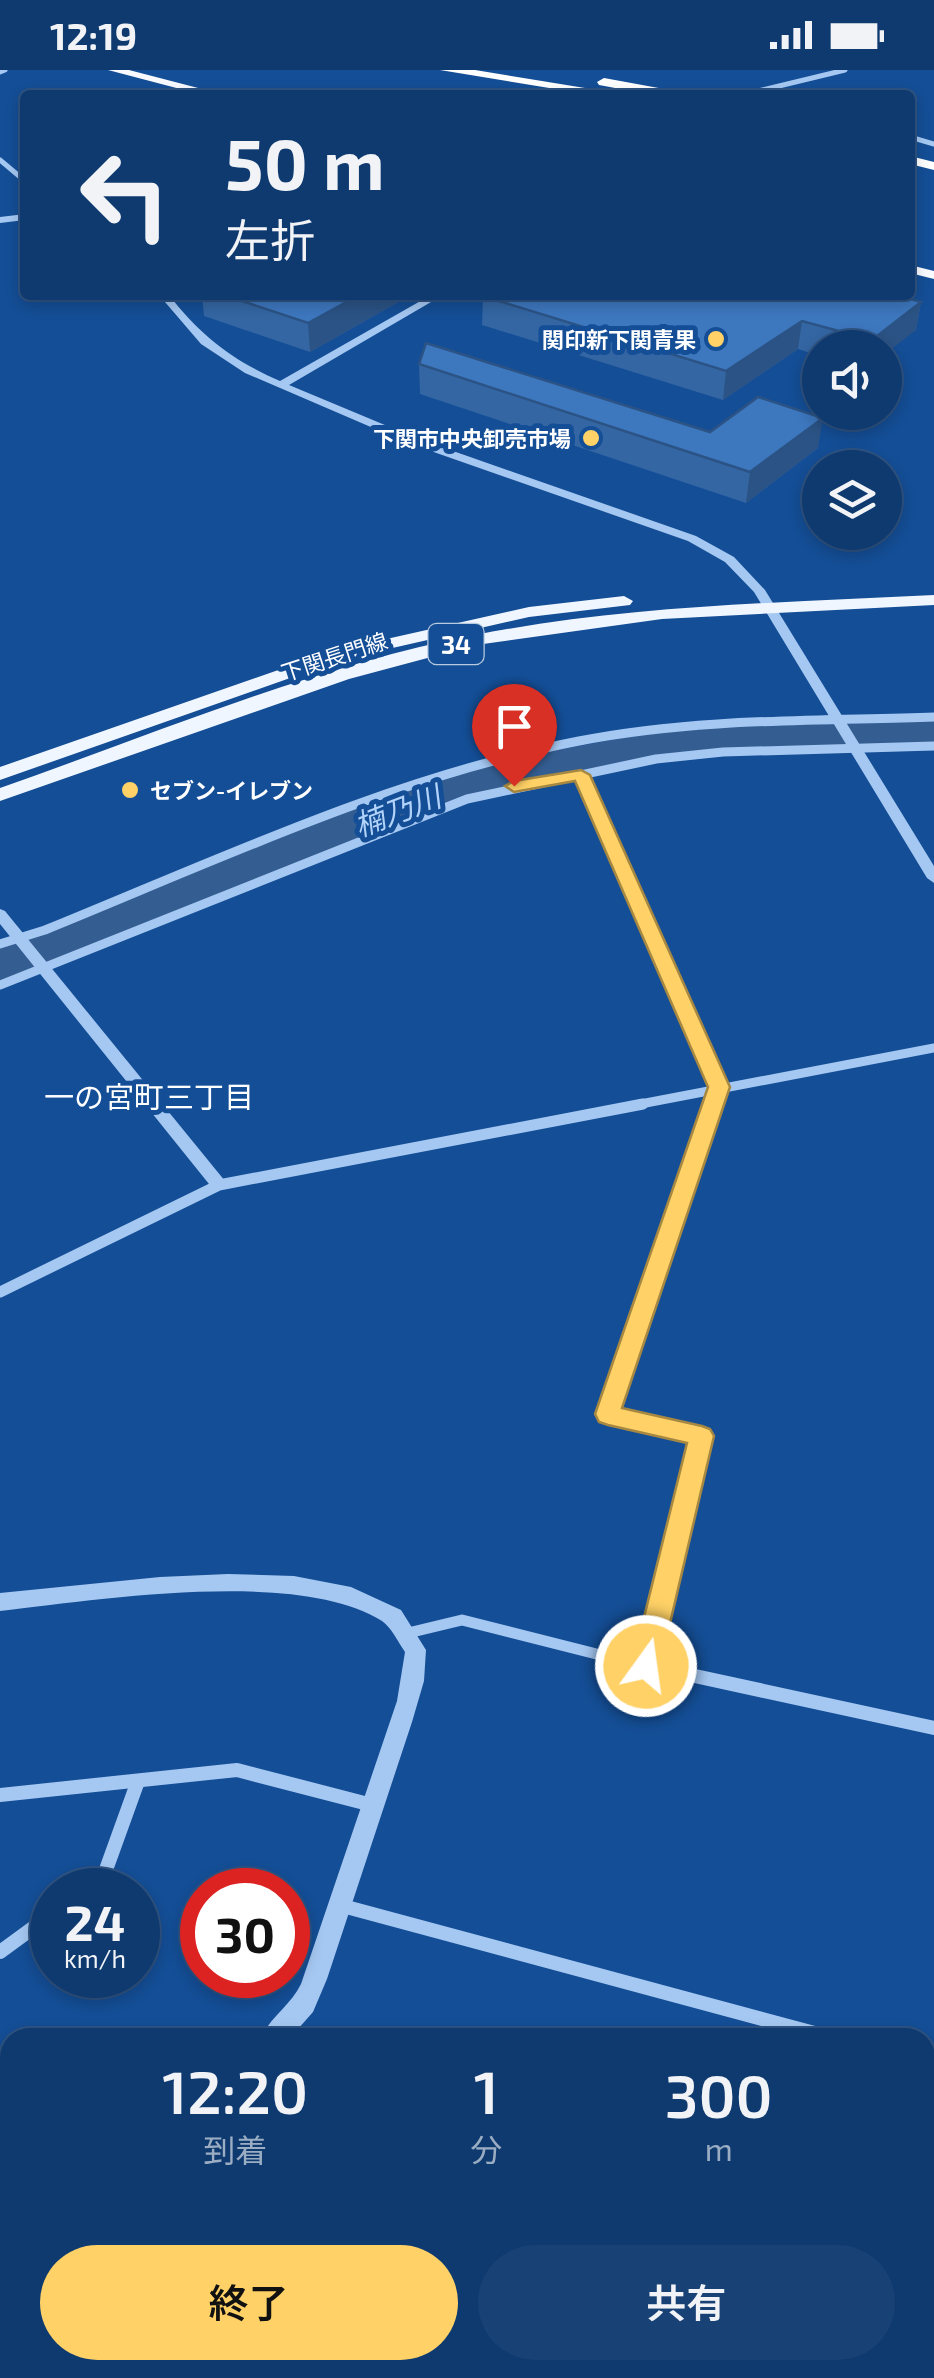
<!DOCTYPE html>
<html lang="ja">
<head>
<meta charset="utf-8">
<style>
  body { margin:0; font-family:"Exo 2","Noto Sans JP",sans-serif; background:#184175; color:#f1f3f6; height:100vh; display:flex; flex-direction:column; font-size:38px; white-space:nowrap }
  * { box-sizing:border-box; margin:0 }
  p { font-size:32px; color:#9badc3 }
  .icon { flex:none; width:55px; height:55px; fill:none; stroke:currentColor; stroke-width:2; stroke-linecap:round; stroke-linejoin:round }
  .map { position:relative; flex:1; overflow:hidden }
  .side { position:absolute; left:0px; top:1958px; width:935px; height:352px; display:flex; flex-direction:column; background:#0f3a70; border-radius:30px 30px 0 0; box-shadow:0 5px 15px #0003,0 0 0 2px #2f5483 }
  .side>* { flex:none }
  .guide { position:absolute; left:20px; top:20px; width:895px; height:210px; border-radius:10px; box-shadow:0 5px 15px #0003,0 0 0 2px #2f5483; background:#0f3a70; color:#f1f3f6; overflow:hidden }
  .buttons { position:absolute; left:802px; top:260px; display:grid; gap:20px }
  .buttons a { display:grid; place-items:center; width:100px; height:100px; border-radius:50%; background:#0f3a70; box-shadow:0 5px 15px #0003,0 0 0 2px #2f5483; font-size:50px }
  .speed { position:absolute; left:30px; top:1798px; display:flex; gap:20px; font-size:50px; font-weight:700; text-align:center }
  .speed>* { display:grid; place-content:center; width:130px; height:130px; border-radius:50%; background:#0f3a70; box-shadow:0 5px 15px #0003,0 0 0 2px #2f5483; line-height:1 }
  .speed small { font-size:25px; font-weight:400 }
  .speed .limit { border:15px solid #d22; background:#fff; color:#111 }
  .pin { position:absolute; display:grid; place-items:center; width:85px; height:85px; color:#fff; margin:-102px -42px; border-radius:50% 50% 50% 0; rotate:-45deg; box-shadow:0 0 10px #0007 }
  .pin .icon { rotate:45deg }
  .me { position:absolute; width:110px; margin:-55px; rotate:14deg; stroke-linejoin:round; filter:drop-shadow(0 0 8px #0008) }
  .turn { display:flex; align-items:center; gap:35px; height:210px; padding:0 40px; font-size:45px }
  .turn .icon { width:130px; height:130px; stroke-width:2.5 }
  .turn b { display:block; font-size:70px; line-height:85px }
  .eta { display:flex; justify-content:space-evenly; align-items:center; height:170px; text-align:center }
  .eta b { font-size:60px; font-weight:600; line-height:70px }
  .button { display:flex; gap:20px; margin-top:auto; padding:20px 40px }
  .button a { flex:1; height:115px; border-radius:60px; background:#ffd166; color:#111; font-size:40px; font-weight:600; line-height:115px; text-align:center }
  .button a+a { background:#184175; color:#f1f3f6 }
  .status { display:flex; justify-content:space-between; align-items:center; height:70px; padding:0 50px; background:#0f3a70; direction:ltr }
  .status svg { height:28px; fill:currentColor }
  .map>svg:first-child { display:block }
  .lines { fill:none; stroke-linecap:round; stroke-linejoin:round }
  .river { fill:#345e92; fill-rule:evenodd }
  .minor-far3 { stroke:#a5c8f2; stroke-width:5 }
  .minor-far2 { stroke:#a5c8f2; stroke-width:9 }
  .minor-far1 { stroke:#a5c8f2; stroke-width:11 }
  .minor { stroke:#a5c8f2; stroke-width:14 }
  .tertiary { fill:#a5c8f2; fill-rule:evenodd }
  .primary { fill:#f0f6ff; fill-rule:evenodd }
  .trunk { fill:#f8faff; fill-rule:evenodd }
  .motorway { fill:#fff; fill-rule:evenodd }
  .wall { fill:#3466a3 }
  .shaded-wall { fill:#2b5385 }
  .building { fill:#3d77be; stroke:#2b5385; stroke-width:2.5 }
  .route { fill:#ffd166; stroke:#a68842; stroke-width:2.5 }
  .poi-dot { fill:#ffd166; stroke:#144e96; stroke-width:4 }
  .labels { text-anchor:middle; dominant-baseline:central; stroke-width:10; stroke-linejoin:round; paint-order:stroke }
  .far-poi-label { font-size:22px; font-weight:bold; fill:#fff; stroke:#144e96; text-anchor:end }
  .far-street-label { font-size:22px; fill:#fff; stroke:#144e96 }
  .shield { fill:#144e96; stroke:#b8cae0; stroke-width:2.5 }
  .shield-label { font-size:25px; font-weight:bold; fill:#fff }
  .water-label { font-size:30px; font-style:italic; fill:#b1d2f9; stroke:#144e96 }
  .neighbourhood-label { font-size:30px; fill:#fff; stroke:#144e96 }
</style>
</head>
<body>
<div class="status"><b>12:19</b><svg viewBox="0 0 49 12"><path d="M0 12V9h3v3zM5 12V6h3v6zM10 12V3h3v9zM15 12V0h3v12zM26 1h20v11H26zM47 4h2v5h-2z"/></svg></div>
<div class="map">
<svg width="934" height="2308" viewBox="0 0 934 2308">
  <rect width="100%" height="100%" fill="#144e96"/>
  <g class="lines">
    <!-- river -->
    <path class="river" d="M934,647v26l-290,17 -130,25 -65,19 -449,179v-36l417,-163 91,-25 136,-25 59,-6z"/>
    <!-- minor-far3 -->
    <g class="minor-far3">
      <path d="M0,2l5,-2"/>
      <path d="M742,25l103,-25"/>
      <path d="M910,67l24,7"/>
      <path d="M0,90l25,21"/>
    </g>
    <!-- minor-far2 -->
    <g class="minor-far2">
      <path d="M581,705l138,312 -7,19"/>
      <path d="M0,874l45,-14c175,-71 348,-153 534,-189 116,-23 237,-20 355,-24"/>
      <path d="M0,915l467,-186 189,-40 67,-7 211,-6"/>
      <path d="M630,1036l304,-58"/>
    </g>
    <!-- minor-far1 -->
    <g class="minor-far1">
      <path d="M0,1222l219,-107 424,-81"/>
      <path d="M408,1563l54,-13 174,44"/>
      <path d="M647,1594l55,-228 -95,-22 106,-310"/>
    </g>
    <!-- minor -->
    <g class="minor">
      <path d="M626,1591l308,67"/>
      <path d="M646,1596l1,-5"/>
      <path d="M0,1725l237,-25 135,35"/>
      <path d="M87,1820l16,-12 35,-97"/>
      <path d="M339,1835l494,133"/>
      <path d="M0,1882l52,-38"/>
      <path d="M925,1992l9,2"/>
    </g>
    <!-- tertiary -->
    <g class="tertiary">
      <path d="M25,144v6l-25,3v-6z"/>
      <path d="M159,225h10c31,40 64,66 111,86l151,-86h12l-154,90 127,53 280,98 38,21 31,33 169,276v17l-7,-5 -173,-286 -29,-30 -37,-21 -280,-98 -163,-70 -44,-29z"/>
      <path d="M0,839l5,2 220,270 3,4 -3,4h-12l-213,-265z"/>
      <path d="M228,1504l66,2 57,11 50,23 25,40 -2,31 -12,41 -85,257 -14,33 -23,26h-29c9,-21 30,-33 40,-54l96,-283 8,-49c-7,-10 -13,-24 -23,-31 -84,-53 -284,-21 -382,-10v-18l160,-16z"/>
      <path d="M10,2190v31l-10,4v-31z"/>
    </g>
    <!-- primary -->
    <g class="primary">
      <path d="M934,525v10l-272,14 -186,26 -127,34 -349,122v-13c154,-54 314,-122 475,-153 151,-30 306,-32 459,-40z"/>
      <path d="M624,526l9,5 -3,4 -101,12 -185,42 -344,121v-13l333,-116 196,-44z"/>
    </g>
    <!-- trunk -->
    <g class="trunk">
      <path d="M108,0h21l96,25h-22z"/>
      <path d="M910,195l24,6v8l-24,-6z"/>
    </g>
    <!-- motorway -->
    <g class="motorway">
      <path d="M440,0h35l153,25h-36z"/>
      <path d="M604,8l71,13 7,4h-29l-54,-10 -2,-3z"/>
      <path d="M910,86l24,6v8l-24,-6z"/>
    </g>
  </g>
  <!-- wall -->
  <g class="wall">
    <path d="M202,225h209l-101,57 -106,-36z"/>
    <path d="M483,226l438,6 -5,28 -31,18h-65v8l-22,-7 -75,51 -241,-75z"/>
    <path d="M419,294l291,68 108,16 -72,55 -326,-109z"/>
  </g>
  <!-- shaded-wall -->
  <g class="shaded-wall">
    <path d="M359,225h52l-101,57 -2,-29z"/>
    <path d="M921,232l-5,28 -31,24v-6h-15l2,-8z"/>
    <path d="M802,251l-4,28 -75,51 3,-29z"/>
    <path d="M823,348l-5,30 -72,55 4,-31z"/>
  </g>
  <!-- building -->
  <g class="building">
    <path d="M224,225h135l-51,28z"/>
    <path d="M485,225h412l24,7 -49,38 -70,-19 -76,50 -243,-75z"/>
    <path d="M426,273l284,89 48,-35 65,21 -73,54 -331,-108z"/>
  </g>
  <!-- route -->
  <path class="route" d="M581,700l9,5 140,312 -108,321 80,18 8,3 4,7 -54,230 -4,9 -10,4 -10,-4 -4,-9 55,-223 -79,-18 -9,-3 -4,-8 113,-327 -133,-306 -61,11 -9,-6 9,-5z"/>
  <!-- markers -->
  <g class="poi-dot">
    <circle cx="716" cy="269" r="10"/>
    <circle cx="591" cy="368" r="10"/>
    <circle cx="130" cy="720" r="10"/>
  </g>
  <g class="labels">
    <!-- far-poi labels -->
    <g class="far-poi-label">
      <text x="696" y="269">関印新下関青果</text>
      <text x="571" y="368">下関市中央卸売市場</text>
      <text x="150" y="720" text-anchor="start">セブン-イレブン</text>
    </g>
    <!-- far-street labels -->
    <g class="far-street-label">
      <text transform="translate(334 586) rotate(-18)">下関長門線</text>
    </g>
    <!-- shield labels -->
    <rect class="shield" x="428.5" y="554" width="55" height="40" rx="8"/>
    <g class="shield-label">
      <text x="456" y="574">34</text>
    </g>
    <!-- water labels -->
    <g class="water-label">
      <text transform="translate(397 740) rotate(-21)">楠乃川</text>
    </g>
    <!-- neighbourhood labels -->
    <g class="neighbourhood-label">
      <text x="149" y="1026">一の宮町三丁目</text>
    </g>
  </g>
</svg>
<div class="buttons">
<a><svg class="icon" aria-label="sound" viewBox="0 0 24 24"><path d="M4 9h4l5-4v14l-5-4H4zM17 9q2 3 0 6"/></svg></a>
<a><svg class="icon" aria-label="layers" viewBox="0 0 24 24"><path d="M12 4l9 5-9 5-9-5zM3 14l9 5 9-5"/></svg></a>
</div>
<div class="speed"><div>24<small>km/h</small></div><div class="limit">30</div></div>
<div class="pin" style="left:514px;top:716px;background:#d93025"><svg class="icon" aria-label="arrive" viewBox="0 0 24 24"><path d="M6 21V4h12l-3 4 3 4H6"/></svg></div>
<svg class="me" style="left:646px;top:1596px" viewBox="-20 -20 40 40"><circle r="17" fill="#ffd166" stroke="#fff" stroke-width="3"/><path d="M0-11L8 9 0 5-8 9z" fill="#fff"/></svg>
<div class="guide">
<div class="turn"><svg class="icon" aria-label="left" viewBox="0 0 24 24"><path d="M17 20v-9H6M10 6l-5 5 5 5"/></svg><div><b>50 m</b>左折</div></div>
</div>
<section class="side">
<div class="eta">
<div><b>12:20</b><p>到着</p></div>
<div><b>1</b><p>分</p></div>
<div><b>300</b><p>m</p></div>
</div>
<div class="button"><a>終了</a><a>共有</a></div>
</section>
</div>
</body>
</html>
